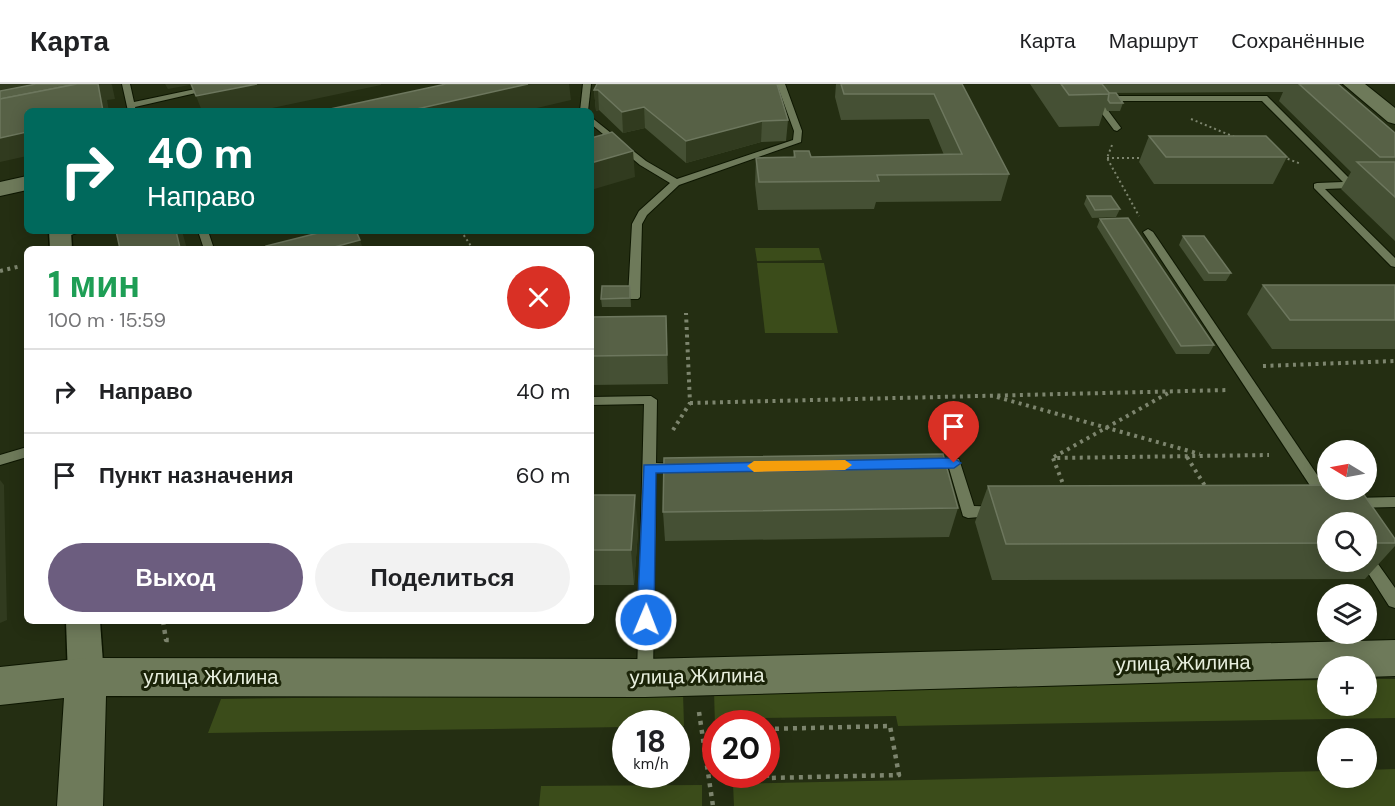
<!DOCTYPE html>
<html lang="ru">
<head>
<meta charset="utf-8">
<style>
  body { margin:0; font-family:"DM Sans",sans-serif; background:#f2f2f2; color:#202124; height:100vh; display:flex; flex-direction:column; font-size:22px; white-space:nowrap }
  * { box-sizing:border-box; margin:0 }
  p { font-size:20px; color:#757577 }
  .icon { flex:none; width:33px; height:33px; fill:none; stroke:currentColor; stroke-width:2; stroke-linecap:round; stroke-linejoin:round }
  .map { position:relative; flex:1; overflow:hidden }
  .panel { position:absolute; left:24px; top:162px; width:570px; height:378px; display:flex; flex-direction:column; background:#fff; border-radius:9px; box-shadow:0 3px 15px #0003 }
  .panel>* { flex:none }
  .banner { position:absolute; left:24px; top:24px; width:570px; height:126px; border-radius:9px; box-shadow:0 3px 15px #0003; background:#00695c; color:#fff; overflow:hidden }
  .needle { width:39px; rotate:280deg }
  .tools { position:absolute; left:1317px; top:356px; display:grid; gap:12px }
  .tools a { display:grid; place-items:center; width:60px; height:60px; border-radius:50%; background:#fff; box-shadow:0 3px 15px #0003; font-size:30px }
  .speed { position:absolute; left:612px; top:626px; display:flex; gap:12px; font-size:30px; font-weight:700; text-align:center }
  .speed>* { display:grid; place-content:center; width:78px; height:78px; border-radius:50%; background:#fff; box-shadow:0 3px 15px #0003; line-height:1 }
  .speed small { font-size:15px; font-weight:400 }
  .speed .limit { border:9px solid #d22; background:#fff; color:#111 }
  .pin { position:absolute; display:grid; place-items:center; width:51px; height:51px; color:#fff; margin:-62px -26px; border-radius:50% 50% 50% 0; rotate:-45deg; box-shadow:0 0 6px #0007 }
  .pin .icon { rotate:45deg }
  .me { position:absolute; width:66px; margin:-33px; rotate:1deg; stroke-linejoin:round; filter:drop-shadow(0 0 4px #0008) }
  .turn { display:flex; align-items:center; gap:21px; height:126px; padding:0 24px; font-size:27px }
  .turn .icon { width:78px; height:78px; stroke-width:2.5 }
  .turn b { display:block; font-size:42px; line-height:51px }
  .round { display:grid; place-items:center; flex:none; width:63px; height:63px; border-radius:32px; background:#f2f2f2 }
  .headline { display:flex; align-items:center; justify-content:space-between; height:102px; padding:0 24px }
  h1 { font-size:36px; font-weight:700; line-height:45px; color:#1e9e55 }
  .primary-button { display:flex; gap:12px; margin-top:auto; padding:12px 24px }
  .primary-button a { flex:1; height:69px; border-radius:36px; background:#6c5d7f; color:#fff; font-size:24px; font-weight:700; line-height:69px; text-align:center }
  .primary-button a+a { background:#f2f2f2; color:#202124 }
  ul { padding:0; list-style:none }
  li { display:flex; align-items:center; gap:18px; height:84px; padding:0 24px; border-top:2px solid #e0e0e0 }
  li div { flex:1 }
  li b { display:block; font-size:22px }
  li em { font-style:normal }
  header { display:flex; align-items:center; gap:36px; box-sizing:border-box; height:84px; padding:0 30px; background:#fff; border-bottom:2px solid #e0e0e0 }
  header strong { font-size:28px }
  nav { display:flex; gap:33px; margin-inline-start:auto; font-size:21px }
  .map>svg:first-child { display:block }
  .green { fill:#3b4c1a }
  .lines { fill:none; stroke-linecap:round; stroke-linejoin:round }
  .service-casing { stroke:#0d1600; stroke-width:2 }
  .minor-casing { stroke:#0d1600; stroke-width:3 }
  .secondary-casing { stroke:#0d1600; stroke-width:2 }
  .path-far2 { stroke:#7d856e; stroke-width:2; stroke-dasharray:2 3; stroke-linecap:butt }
  .path-far1 { stroke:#7d856e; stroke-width:4; stroke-dasharray:3 4.5; stroke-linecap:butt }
  .path { stroke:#7d856e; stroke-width:4.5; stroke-dasharray:4 5; stroke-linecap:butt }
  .service { fill:#6e7a5a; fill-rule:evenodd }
  .minor { fill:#6e7a5a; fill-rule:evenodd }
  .secondary { fill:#6e7a5a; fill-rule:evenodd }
  .wall { fill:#455034; fill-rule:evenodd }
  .shaded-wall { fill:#313b1f }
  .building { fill:#576146; stroke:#6d775e; stroke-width:1.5 }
  .route { fill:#1a73e8; stroke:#114b97; stroke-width:1.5 }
  .slow { fill:#f59e0b }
  .labels { text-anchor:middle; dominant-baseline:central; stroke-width:6; stroke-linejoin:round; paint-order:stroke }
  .near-street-label { font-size:20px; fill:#e7eedd; stroke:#1b2408 }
</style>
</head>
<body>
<header>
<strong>Карта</strong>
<nav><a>Карта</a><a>Маршрут</a><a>Сохранённые</a></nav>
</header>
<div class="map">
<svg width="1395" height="722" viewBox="0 0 1395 722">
  <rect width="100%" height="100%" fill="#242e12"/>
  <!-- green -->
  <g class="green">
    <path d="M755,164h64l3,12 -65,1z"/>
    <path d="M757,179h67l14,70h-73z"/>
    <path d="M1367,595h28v39l-497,8 -2,-10 -138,2v5h-42l-1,4 -1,-37 613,-10 1,25h38z"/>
    <path d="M683,609l1,33h-7l-1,-3h-50l-1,4 -417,6 13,-34z"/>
    <path d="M1395,685v37h-661l-1,-22 594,-13 1,6h38l1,-7z"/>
    <path d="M702,701v21h-163l2,-20z"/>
  </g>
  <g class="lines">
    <!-- service casing -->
    <g class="service-casing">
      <g id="service">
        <path d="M122,0h8l4,18 85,-18h16l-100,23 1,4h-8z"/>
        <path d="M583,0h8l-3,27h-8z"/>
        <path d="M777,0h8l17,47 -1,11 -122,43 -32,30 -5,9 -2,73 -2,2h-8l-2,-2 4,-73 7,-13 31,-28 -30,-18 -49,-41v-7l55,44 31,18 116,-39 1,-9z"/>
        <path d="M1267,12l87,87v4l-3,1 -26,1 70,69v9l-4,-1 -77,-78v-4l3,-1 26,-1 -81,-81h-161l20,27 -4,3 -3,-1 -23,-31 4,-3z"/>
        <path d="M1148,145l5,3 196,290h-15l-191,-290z"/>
        <path d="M66,147h16l-22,8 -5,-3z"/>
        <path d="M198,147h10l6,18h-10z"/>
        <path d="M651,312l6,4 -1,63 29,1 2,4 -2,4 -29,1 -3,203 -2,5 -6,3 -6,-3 -2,-5 7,-272 -53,1v-8z"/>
        <path d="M27,363v10l-27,8v-10z"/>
        <path d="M928,374l31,1 15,47 28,1 2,4 -2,4 -34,3 -5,-2 -14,-48 -26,-1 -2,-4z"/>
        <path d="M1395,413v10l-43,1 -5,-1 -2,-4 2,-4 5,-1z"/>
        <path d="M1366,468l5,2 24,34v20l-6,-2 -28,-44 5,-1z"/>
      </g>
    </g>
    <!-- minor casing -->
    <g class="minor-casing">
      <g id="minor">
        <path d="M49,147h22l1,18h-22z"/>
        <path d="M66,537h34l4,56 -5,11 -13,5 -13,-5 -5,-11z"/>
      </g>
    </g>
    <!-- secondary casing -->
    <g class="secondary-casing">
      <g id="secondary">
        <path d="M1343,0h22l30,24v16l-7,-2z"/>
        <path d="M27,92v14l-27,6v-14z"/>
        <path d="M1395,556v36l-29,1v-11h-38v12l-683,19 -539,-1 -3,110h-46l7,-108 -64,7v-38l86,-9 559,1z"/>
      </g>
    </g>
    <!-- path-far2 -->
    <g class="path-far2">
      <path d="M1191,35l46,19"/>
      <path d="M1112,61l-5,13 32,58"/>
      <path d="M1283,73l18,7"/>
      <path d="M1107,74h39"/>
      <path d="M461,147l12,18"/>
    </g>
    <!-- path-far1 -->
    <g class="path-far1">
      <path d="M0,187l21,-5"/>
      <path d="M1263,282l132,-5"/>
      <path d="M997,313l203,57"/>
      <path d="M690,319l538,-13"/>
      <path d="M673,346l17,-27 -4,-90"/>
      <path d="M1054,373l116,-65"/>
      <path d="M1187,373l20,32"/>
      <path d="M1065,405l-12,-31 216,-3"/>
    </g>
    <!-- path -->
    <g class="path">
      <path d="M163,537l3,19h3"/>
      <path d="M699,628l14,94"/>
      <path d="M766,645l124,-3 9,49 -132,3 -1,-16"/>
    </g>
    <!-- service -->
    <use href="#service" class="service"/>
    <!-- minor -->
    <use href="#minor" class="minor"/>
    <!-- secondary -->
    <use href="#secondary" class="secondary"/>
  </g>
  <!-- wall -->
  <g class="wall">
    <path d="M597,0l191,36 -2,21 -25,1 -75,21 -41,-35 -22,5 -24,-23 -3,1 -2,-21z"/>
    <path d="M836,0h126l47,90 -8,27 -125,1 -2,7 -116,1 -3,-26 1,-26 37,-1 1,-6 17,6 133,-2 -15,-36 -88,1 -6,-23z"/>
    <path d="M1030,0h308l57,49v108l-54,-52 10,-17 -72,-71 4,-9 -175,1 15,10 -3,8h-13l-2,-4 -6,19 -40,1z"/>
    <path d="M1149,52l138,21 -14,27h-119l-15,-22z"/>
    <path d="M1087,112l33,13 -4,8 -24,1 -8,-14z"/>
    <path d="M1100,135l114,126 -5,9h-33l-79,-127z"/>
    <path d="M1183,152l48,37 -5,8h-22l-25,-36z"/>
    <path d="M1263,201h132v64h-123l-25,-35z"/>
    <path d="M630,202l1,21h-29l-1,-8z"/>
    <path d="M591,233l76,28 1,39 -77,1z"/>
    <path d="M1328,401v4h32l35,50v7l-30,33 -373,1 -17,-58 13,-36zM1328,438h38v39h-38z"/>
    <path d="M591,411l47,36 -4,54h-43z"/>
    <path d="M958,424l-9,29 -284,4 -2,-29z"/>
  </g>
  <!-- shaded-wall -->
  <g class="shaded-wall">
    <path d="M0,0h32l-32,6z"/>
    <path d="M98,0h13l1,1 3,14 -8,1 2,11h-6z"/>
    <path d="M165,0h30l-27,5z"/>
    <path d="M257,0h124v1l-123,26h-56l-6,-15z"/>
    <path d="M528,0h41l2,16 -47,11h-116z"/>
    <path d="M594,6h4l1,20 -3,1z"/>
    <path d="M644,23l1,21 -22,5 -1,-21z"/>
    <path d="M762,37l-1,21 -75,21v-22z"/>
    <path d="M27,48v24l-27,6v-24z"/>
    <path d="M633,67l2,26 -44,13v-27z"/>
    <path d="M176,147h6l5,18h-12z"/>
    <path d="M360,156l3,9h-36z"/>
    <path d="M0,396l4,5 3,135 -7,3z"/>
    <path d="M635,411l3,36 -4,54 -3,-35z"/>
  </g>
  <!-- building -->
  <g class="building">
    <path d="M36,0h41l-77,15v-8z"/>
    <path d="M77,0h21l5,27h-76v21l-27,6v-39z"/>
    <path d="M191,0h66l-61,12z"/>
    <path d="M446,0h82l-120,27h-87z"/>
    <path d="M597,0h180l11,36 -26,1 -76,20 -42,-34 -22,5 -24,-22h-4z"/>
    <path d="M841,0h121l47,90 -132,1 2,6 -120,1 -3,-24 39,-1 -1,-6h15l2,6 151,-3 -28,-60h-90z"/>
    <path d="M1061,0h41l8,10 -41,1z"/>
    <path d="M1299,0h39l57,49v24h-15z"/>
    <path d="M1109,9h7l7,10h-13l-2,-3z"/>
    <path d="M612,48l21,19 -42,12v-25z"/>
    <path d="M1149,52h117l21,21h-121z"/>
    <path d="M1357,78h38v35z"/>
    <path d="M1087,112h24l9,13 -25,1z"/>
    <path d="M1128,134l86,127 -33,1 -81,-127z"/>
    <path d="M116,147h60l4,17 -5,1h-55z"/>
    <path d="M326,147h30l4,9 -33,9h-60l-1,-3z"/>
    <path d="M1183,152h21l27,37h-22z"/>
    <path d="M1263,201h132v35h-105z"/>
    <path d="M602,202h28v12l-29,1z"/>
    <path d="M666,232l1,39 -76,1v-39z"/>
    <path d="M943,370l15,54 -295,4 1,-54z"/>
    <path d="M1328,401v4h32l35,50v4h-29v-21h-38v21l-322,1 -18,-58z"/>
    <path d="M591,411h44l-4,55h-40z"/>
  </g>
  <!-- route -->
  <path class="route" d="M954,374l7,5 -7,5 -298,5 -2,147 -3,4h-11l-3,-4 7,-155z"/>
  <!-- slow -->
  <path class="slow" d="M845,376l7,5 -7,5 -91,2 -7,-6 7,-5z"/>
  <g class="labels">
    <!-- near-street labels -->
    <g class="near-street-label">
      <text transform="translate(1183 579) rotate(-1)">улица Жилина</text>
      <text transform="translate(697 592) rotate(-1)">улица Жилина</text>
      <text x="211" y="593">улица Жилина</text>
    </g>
  </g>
</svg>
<div class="tools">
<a><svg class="needle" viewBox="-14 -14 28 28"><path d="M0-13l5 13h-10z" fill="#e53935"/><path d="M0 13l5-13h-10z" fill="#757577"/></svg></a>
<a><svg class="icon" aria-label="search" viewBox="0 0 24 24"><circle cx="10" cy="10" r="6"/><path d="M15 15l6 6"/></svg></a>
<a><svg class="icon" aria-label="layers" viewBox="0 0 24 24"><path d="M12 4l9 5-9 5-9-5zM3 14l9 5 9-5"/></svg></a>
<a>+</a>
<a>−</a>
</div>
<div class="speed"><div>18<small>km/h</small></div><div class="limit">20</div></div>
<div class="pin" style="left:954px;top:379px;background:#d93025"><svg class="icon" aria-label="arrive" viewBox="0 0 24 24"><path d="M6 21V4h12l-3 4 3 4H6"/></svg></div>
<svg class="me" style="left:646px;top:536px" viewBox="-20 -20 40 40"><circle r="17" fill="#1a73e8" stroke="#fff" stroke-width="3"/><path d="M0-11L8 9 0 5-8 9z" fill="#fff"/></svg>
<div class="banner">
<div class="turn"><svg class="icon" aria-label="right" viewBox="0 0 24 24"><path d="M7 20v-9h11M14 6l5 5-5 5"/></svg><div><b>40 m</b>Направо</div></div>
</div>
<section class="panel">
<div class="headline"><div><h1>1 мин</h1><p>100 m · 15:59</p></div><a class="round" style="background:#d93025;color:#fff"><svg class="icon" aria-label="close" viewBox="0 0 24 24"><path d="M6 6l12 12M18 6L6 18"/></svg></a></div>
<ul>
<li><svg class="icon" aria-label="right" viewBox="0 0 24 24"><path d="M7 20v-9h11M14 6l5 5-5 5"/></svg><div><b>Направо</b></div><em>40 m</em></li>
<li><svg class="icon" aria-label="arrive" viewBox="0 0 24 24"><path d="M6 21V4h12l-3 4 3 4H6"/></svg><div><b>Пункт назначения</b></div><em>60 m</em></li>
</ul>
<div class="primary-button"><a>Выход</a><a>Поделиться</a></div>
</section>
</div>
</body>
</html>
